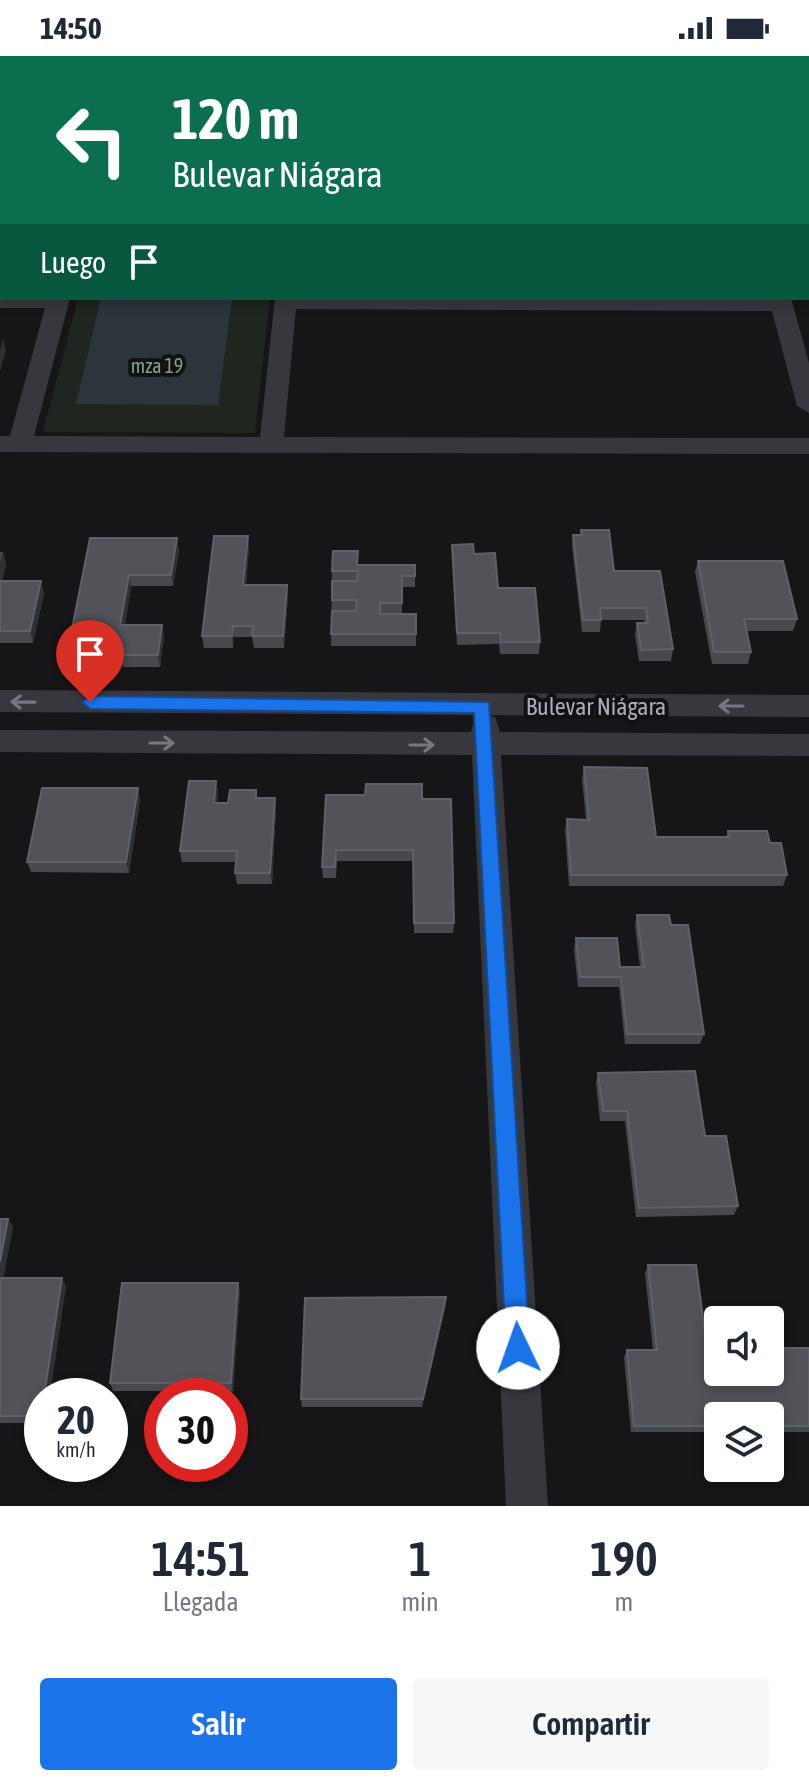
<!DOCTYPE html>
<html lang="es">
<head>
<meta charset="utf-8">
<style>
  body { margin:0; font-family:"Asap Condensed",sans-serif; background:#f6f6f7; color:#1f2937; height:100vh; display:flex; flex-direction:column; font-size:30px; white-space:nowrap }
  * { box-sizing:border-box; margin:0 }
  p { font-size:26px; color:#747a83 }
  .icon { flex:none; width:44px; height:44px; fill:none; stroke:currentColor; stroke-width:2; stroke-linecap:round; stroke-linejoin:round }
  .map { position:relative; height:1450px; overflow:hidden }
  .sheet { display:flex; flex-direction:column; background:#fff; flex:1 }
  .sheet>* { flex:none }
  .hud { position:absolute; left:0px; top:0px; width:810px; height:244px; box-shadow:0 4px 12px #0003; background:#0b6e4f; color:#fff; overflow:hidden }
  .fabs { position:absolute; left:704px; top:1250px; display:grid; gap:16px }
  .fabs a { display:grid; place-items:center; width:80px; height:80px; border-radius:8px; background:#fff; box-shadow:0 4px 12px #0003; font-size:40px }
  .speed { position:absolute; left:24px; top:1322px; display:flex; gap:16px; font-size:40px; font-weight:700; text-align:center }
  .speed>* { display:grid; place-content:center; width:104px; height:104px; border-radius:50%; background:#fff; box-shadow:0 4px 12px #0003; line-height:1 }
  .speed small { font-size:20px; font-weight:400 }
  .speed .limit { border:12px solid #d22; background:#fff; color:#111 }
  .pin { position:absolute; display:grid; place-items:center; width:68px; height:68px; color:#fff; margin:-82px -34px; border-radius:50% 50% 50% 0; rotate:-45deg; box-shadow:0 0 8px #0007 }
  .pin .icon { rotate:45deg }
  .me { position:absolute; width:88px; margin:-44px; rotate:357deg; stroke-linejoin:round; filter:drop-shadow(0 0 6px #0008) }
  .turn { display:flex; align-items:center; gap:28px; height:168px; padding:0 40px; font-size:36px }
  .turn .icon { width:104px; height:104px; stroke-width:2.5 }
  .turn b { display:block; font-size:56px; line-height:68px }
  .then { display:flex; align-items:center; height:76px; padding:0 40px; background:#0003; gap:16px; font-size:30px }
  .eta { display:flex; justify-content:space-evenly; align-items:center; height:136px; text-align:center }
  .eta b { font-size:48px; font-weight:600; line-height:56px }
  .primary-button { display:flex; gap:16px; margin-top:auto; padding:16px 40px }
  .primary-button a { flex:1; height:92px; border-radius:8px; background:#1a73e8; color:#fff; font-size:32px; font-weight:600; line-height:92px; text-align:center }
  .primary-button a+a { background:#f6f6f7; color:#1f2937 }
  .status { display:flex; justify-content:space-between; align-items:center; height:56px; padding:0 40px; background:#fff; direction:ltr }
  .status svg { height:22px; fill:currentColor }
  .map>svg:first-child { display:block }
  .green { fill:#1e261f }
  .water { fill:#2c353c }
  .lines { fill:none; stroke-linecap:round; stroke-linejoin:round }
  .street { fill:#37383d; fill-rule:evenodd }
  .wall { fill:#47494d }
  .shaded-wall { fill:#2f3033 }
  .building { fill:#525359; stroke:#5f6168; stroke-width:2 }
  .oneway { stroke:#757881 }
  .route { fill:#1a73e8; stroke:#114b97; stroke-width:2 }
  .labels { text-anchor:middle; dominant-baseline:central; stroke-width:8; stroke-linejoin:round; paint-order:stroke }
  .far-park-label { font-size:20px; fill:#7fa381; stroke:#111113 }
  .street-label { font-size:24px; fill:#a8adb8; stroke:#111113 }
</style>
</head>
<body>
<div class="status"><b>14:50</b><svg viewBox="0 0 49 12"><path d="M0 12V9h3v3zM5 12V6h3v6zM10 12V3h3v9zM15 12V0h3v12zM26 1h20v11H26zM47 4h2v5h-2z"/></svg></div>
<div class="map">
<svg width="809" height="1450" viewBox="0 0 809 1450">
  <rect width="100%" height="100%" fill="#161618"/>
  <!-- green -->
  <path class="green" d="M78,242h192l-15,135 -212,-1z"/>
  <!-- water -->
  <path class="water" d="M101,242h131l-14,107 -142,-1z"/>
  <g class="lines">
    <!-- street -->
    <g class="street">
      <rect x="488" y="0" width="18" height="2"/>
      <rect x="0" y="25" width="2" height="12"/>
      <rect x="808" y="26" width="1" height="12"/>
      <rect x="0" y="124" width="2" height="12"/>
      <rect x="808" y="127" width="1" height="12"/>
      <path d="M0,238l2,4h68l-36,138 226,1 15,-139h516l18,65v50l-12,-7 -25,-95 -476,-2 -12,128 525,1v16l-809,-2v-16h10l35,-128h-45z"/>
      <path d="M0,634l809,5v22l-322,-2 8,2 5,15 309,2v22l-308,-1 47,751h-42l-34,-751 -472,-3v-22l471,2 4,-15 8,-2 -483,-3z"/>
    </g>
  </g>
  <!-- wall -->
  <g class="wall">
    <path d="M90,0h45l-1,2h-44z"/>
    <path d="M175,0h44v2h-43z"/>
    <rect x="619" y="0" width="42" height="2"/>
    <path d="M697,0h46l-1,2h-44z"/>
    <path d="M2,40v34h-2v-29z"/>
    <path d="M581,474l33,41h46l13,78 -2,12h-32l-4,-26 2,-12h7v-3h-43l-1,12h-18l-10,-86 1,-11h7z"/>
    <path d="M90,482l89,12 -6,36h-42l-6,39h37l2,12 -4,30h-37l-3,-12h-49l-2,-11z"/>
    <path d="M452,489l22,9 24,34 42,54 -1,12h-39l-1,-10 -42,1z"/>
    <path d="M249,491l-3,38h41l1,11 -4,52h-30l-2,-11h-18l-1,11h-29l-2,-12z"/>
    <path d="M0,496h3l3,12 -4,17 42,12 -11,50h-33z"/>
    <path d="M698,505l99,58 -4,12h-46l4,21 -3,12h-36l-17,-92z"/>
    <path d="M358,509h57v22h-13v27h14v32h-85l1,-75z"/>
    <path d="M584,711l72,70h70l2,-6 42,12 17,32 -4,11h-214l-4,-56 2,-11h19l-4,-40z"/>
    <path d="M216,725l2,11 -1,11h11l29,-5 19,11 -4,75h-35l-2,-11 1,-11h-54l-2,-11z"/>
    <path d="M138,732l2,12 -11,73 -98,-1 -4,-10z"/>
    <path d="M326,739l96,4 32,124 -1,10h-39l-1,-72h-76l-1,17h-13l-1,-11z"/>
    <path d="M637,859l34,10 33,109 -4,10h-75l-6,-57h-41l-4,-38 2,-11 44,29h20l-5,-42z"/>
    <path d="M598,1017l107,63 33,70 -4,9 -98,2 -11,-96h-25l-4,-39z"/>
    <path d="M0,1163h8l5,8 -10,51h59l4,9 -24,109v27h-42z"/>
    <path d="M648,1209l59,83h102v84h-39v-16h-52v16h-87l-7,-75 3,-7h26l-8,-77z"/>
    <path d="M238,1227l2,8 -7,100h-120l-3,-8z"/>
    <path d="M446,1249l-24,102h-120l-1,-8z"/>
  </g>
  <!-- shaded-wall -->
  <g class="shaded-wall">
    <path d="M3,282l3,12 -6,21v-21z"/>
    <path d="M248,480l1,11 -4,49 -2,-11z"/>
    <path d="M177,482l2,12 -6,36 -2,-11z"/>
    <path d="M3,496l3,12 -6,22v-24z"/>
    <path d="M129,519l2,11 -8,51 -3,-12z"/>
    <path d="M41,525l3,12 -11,50 -3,-12z"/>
    <path d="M287,529l1,11 -4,52 -1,-12z"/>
    <path d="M162,569l2,12 -4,30 -2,-12z"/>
    <path d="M233,570l1,11 -1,11 -1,-12z"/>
    <path d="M216,725l2,11 -2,22 -2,-11z"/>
    <path d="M138,732l2,12 -11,73 -3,-11z"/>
    <path d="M275,742l1,11 -4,75 -2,-11z"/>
    <path d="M8,1163l5,8 -11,59 -2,-3v-21z"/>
    <path d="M62,1222l4,9 -16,109h-6z"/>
    <path d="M238,1227l2,8 -7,100 -2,-8z"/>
    <path d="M446,1241v8l-24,102 1,-8z"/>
  </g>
  <!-- building -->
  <g class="building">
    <path d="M2,40v22h-2v-17z"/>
    <path d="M581,474h28l5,41h46l13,78 -32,1 -4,-27h11l-2,-15h-46l1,12h-18l-10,-85h9z"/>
    <path d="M214,480h34l-5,49h44l-4,51h-31l1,-10h-20l-1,10h-30z"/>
    <path d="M90,482h87l-6,37h-42l-9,50h42l-4,30h-38l2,-11h-53z"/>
    <path d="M473,488l1,10 21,-1 3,35h37l5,54h-39l-1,-9h-43l-5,-88z"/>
    <path d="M333,495h25l-1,14h58v11h-13v27h-22v11h36v20h-85l1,-23h24l1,-11h-25v-19h25l1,-10h-26z"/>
    <path d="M698,505h85l14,58h-53l7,33h-37z"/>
    <path d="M0,525h41l-11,50h-30z"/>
    <path d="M584,711l63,1 9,69h73l-1,-6h39l3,12h11l6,32h-216l-4,-56 22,1z"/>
    <path d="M189,725h27l-2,22h14l2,-13h26v8h19l-5,75h-35l2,-22h-57z"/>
    <path d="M366,728h56v15h29l3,124h-40l-1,-73h-77l-1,17h-13l4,-72h39z"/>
    <path d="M42,732h96l-12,74h-99z"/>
    <path d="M637,859h32l2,10h17l16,109h-77l-6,-57h-41l-4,-39h41l3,29h24z"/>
    <path d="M695,1015l10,65h21l12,70 -99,2 -12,-97h-24l-5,-38z"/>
    <path d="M0,1163h8l-8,43z"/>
    <path d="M648,1209h48l11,83h11v24h52v-24h39v78h-39v-10h-52v10h-84l-7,-76h30z"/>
    <path d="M0,1222h62l-18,118h-2l-1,20h-41z"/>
    <path d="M122,1227h116l-7,100h-121z"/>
    <path d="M446,1241l-23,102h-122l4,-101z"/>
  </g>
  <!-- one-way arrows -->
  <defs><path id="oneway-shaft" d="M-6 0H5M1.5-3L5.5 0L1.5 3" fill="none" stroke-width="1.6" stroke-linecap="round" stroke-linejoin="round" transform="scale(2)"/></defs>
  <g class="oneway">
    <use href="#oneway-shaft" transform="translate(23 646) rotate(-179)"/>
    <use href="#oneway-shaft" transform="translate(731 650) rotate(180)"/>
    <use href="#oneway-shaft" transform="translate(162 687)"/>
    <use href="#oneway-shaft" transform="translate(422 689)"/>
  </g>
  <!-- route -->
  <path class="route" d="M90,640l399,6 41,646 -3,8 -9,4 -8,-4 -4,-8 -32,-635 -384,-4 -8,-7z"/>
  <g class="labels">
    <!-- far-park labels -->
    <g class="far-park-label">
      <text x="157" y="309">mza 19</text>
    </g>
    <!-- street labels -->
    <g class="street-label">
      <text x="596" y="650">Bulevar Niágara</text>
    </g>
  </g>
</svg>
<div class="fabs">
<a><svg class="icon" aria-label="sound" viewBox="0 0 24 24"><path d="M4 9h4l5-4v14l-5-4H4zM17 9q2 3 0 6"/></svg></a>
<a><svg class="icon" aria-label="layers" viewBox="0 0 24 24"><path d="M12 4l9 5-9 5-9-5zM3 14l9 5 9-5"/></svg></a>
</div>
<div class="speed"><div>20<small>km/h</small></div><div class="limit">30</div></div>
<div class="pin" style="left:90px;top:646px;background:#d93025"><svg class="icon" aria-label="arrive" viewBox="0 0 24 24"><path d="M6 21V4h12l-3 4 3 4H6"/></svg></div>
<svg class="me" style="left:518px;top:1292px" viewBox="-20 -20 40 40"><circle r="19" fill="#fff"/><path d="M0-13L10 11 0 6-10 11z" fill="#1a73e8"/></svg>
<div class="hud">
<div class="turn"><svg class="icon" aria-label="left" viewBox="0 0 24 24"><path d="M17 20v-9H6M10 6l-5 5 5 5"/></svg><div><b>120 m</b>Bulevar Niágara</div></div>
<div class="then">Luego<svg class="icon" aria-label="arrive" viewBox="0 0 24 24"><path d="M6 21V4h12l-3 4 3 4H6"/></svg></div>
</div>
</div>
<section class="sheet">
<div class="eta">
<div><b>14:51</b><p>Llegada</p></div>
<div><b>1</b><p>min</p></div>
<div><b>190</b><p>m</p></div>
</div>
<div class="primary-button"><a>Salir</a><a>Compartir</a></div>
</section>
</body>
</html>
